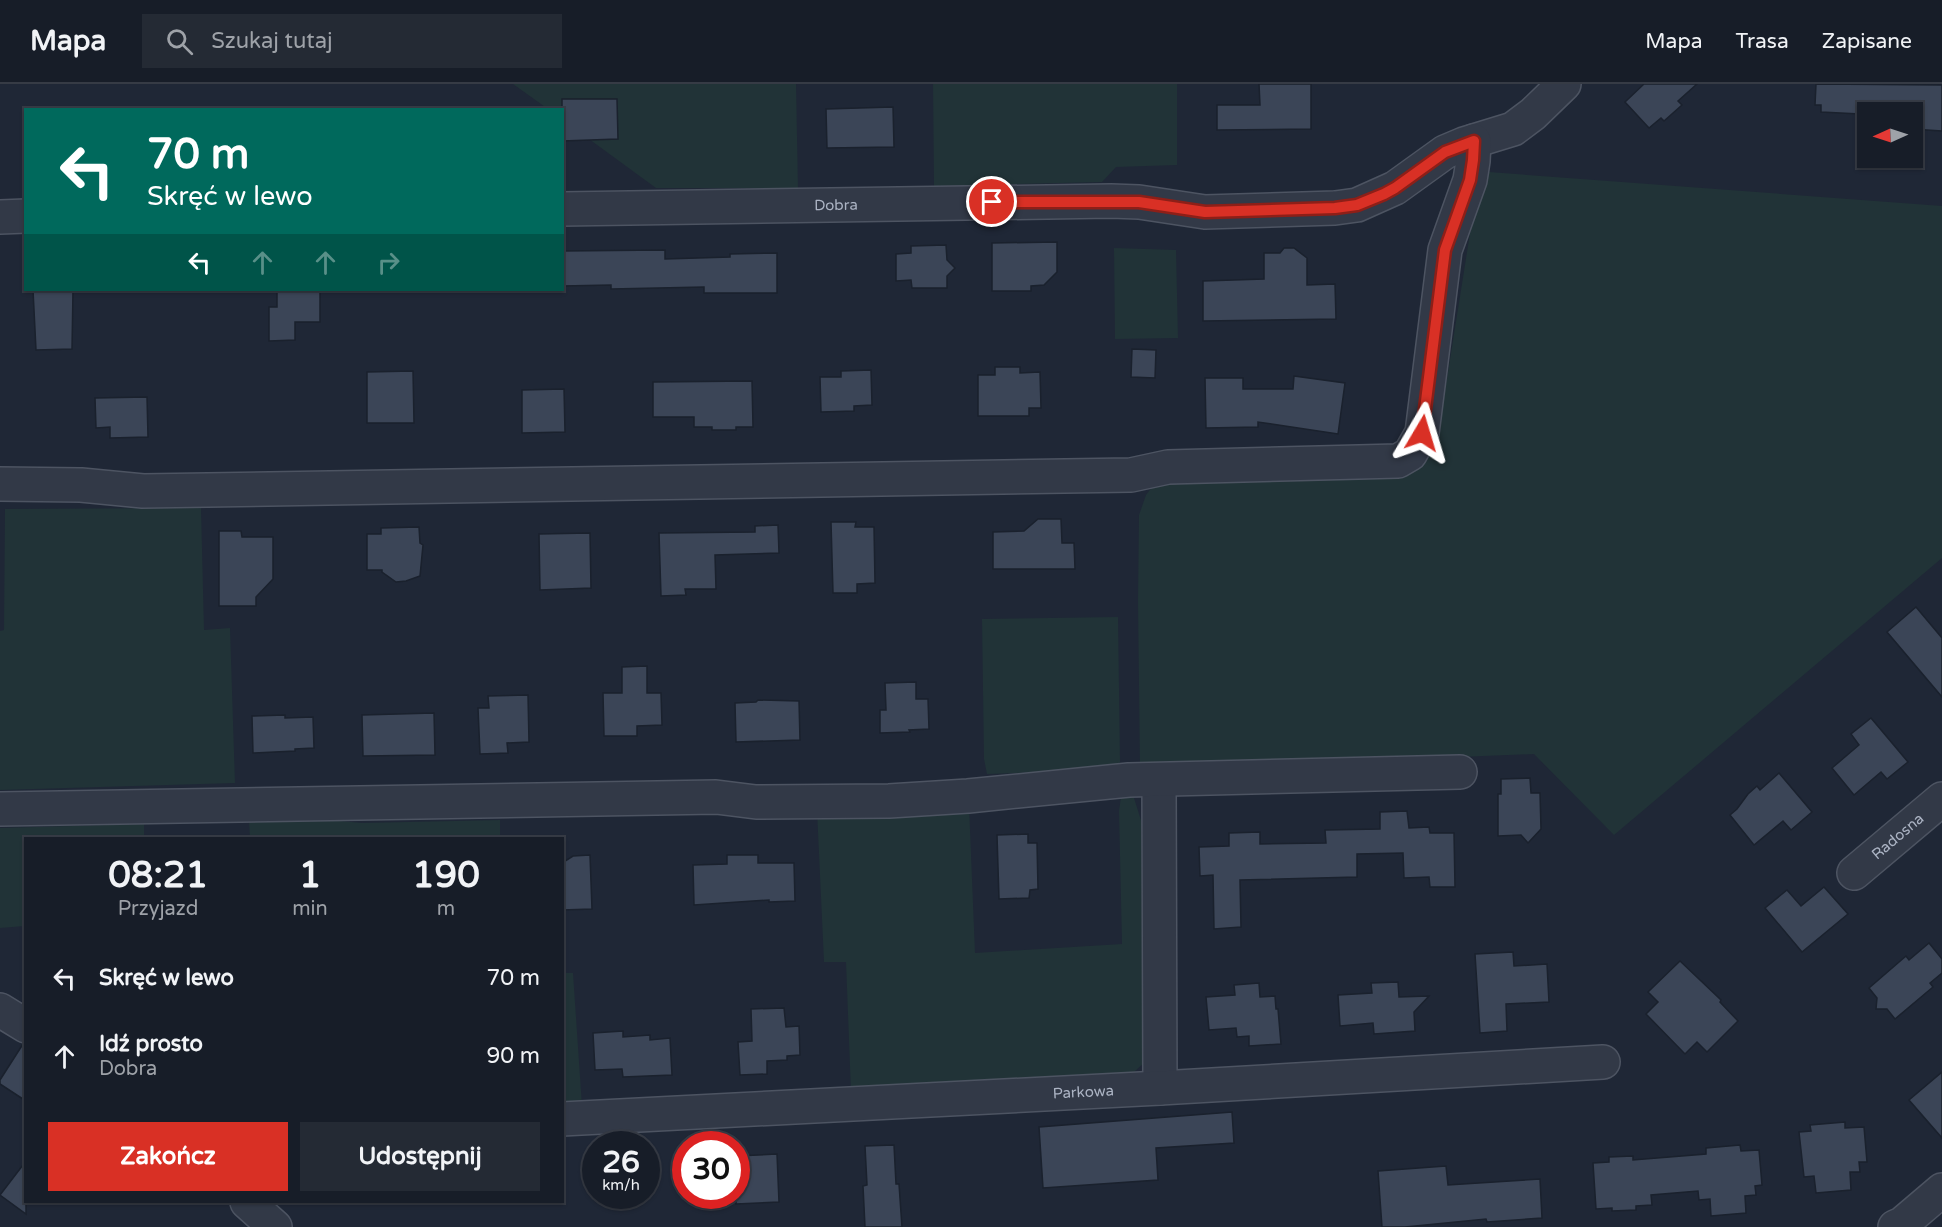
<!DOCTYPE html>
<html lang="pl">
<head>
<meta charset="utf-8">
<style>
  body { margin:0; font-family:"Varela Round",sans-serif; background:#242a34; color:#f1f3f6; height:100vh; display:flex; flex-direction:column; font-size:22px; white-space:nowrap }
  * { box-sizing:border-box; margin:0 }
  p { font-size:20px; color:#9ea2a8 }
  .icon { flex:none; width:33px; height:33px; fill:none; stroke:currentColor; stroke-width:2; stroke-linecap:round; stroke-linejoin:round }
  .map { position:relative; flex:1; overflow:hidden }
  .panel { position:absolute; left:24px; top:753px; width:540px; height:366px; display:flex; flex-direction:column; background:#171d28; border-radius:0px; box-shadow:0 2px 4px #0004,0 0 0 2px #363b45 }
  .panel>* { flex:none }
  .guide { position:absolute; left:24px; top:24px; width:540px; height:183px; border-radius:0px; box-shadow:0 2px 4px #0004,0 0 0 2px #363b45; background:#00695c; color:#fff; overflow:hidden }
  .needle { width:39px; rotate:267deg }
  .fabs { position:absolute; left:1857px; top:18px; display:grid; gap:12px }
  .fabs a { display:grid; place-items:center; width:66px; height:66px; border-radius:0px; background:#171d28; box-shadow:0 2px 4px #0004,0 0 0 2px #363b45; font-size:30px }
  .speed { position:absolute; left:582px; top:1047px; display:flex; gap:12px; font-size:30px; font-weight:700; text-align:center }
  .speed>* { display:grid; place-content:center; width:78px; height:78px; border-radius:50%; background:#171d28; box-shadow:0 2px 4px #0004,0 0 0 2px #363b45; line-height:1 }
  .speed small { font-size:15px; font-weight:400 }
  .speed .limit { border:9px solid #d22; background:#fff; color:#111 }
  .pin { position:absolute; display:grid; place-items:center; width:51px; height:51px; color:#fff; margin:-26px; border:3px solid #fff; border-radius:50%; box-shadow:0 2px 6px #0007 }
  .me { position:absolute; width:66px; margin:-33px; rotate:7deg; stroke-linejoin:round; filter:drop-shadow(0 0 4px #0008) }
  .turn { display:flex; align-items:center; gap:21px; height:126px; padding:0 24px; font-size:27px }
  .turn .icon { width:78px; height:78px; stroke-width:2.5 }
  .turn b { display:block; font-size:42px; line-height:51px }
  .lanes { display:flex; align-items:center; height:57px; padding:0 24px; background:#0003; justify-content:center; gap:30px; direction:ltr }
  .lanes .off { opacity:.35 }
  .eta { display:flex; justify-content:space-evenly; align-items:center; height:102px; text-align:center }
  .eta b { font-size:36px; font-weight:800; line-height:42px }
  .action { display:flex; gap:12px; margin-top:auto; padding:12px 24px }
  .action a { flex:1; height:69px; border-radius:0px; background:#d93025; color:#fff; font-size:24px; font-weight:800; line-height:69px; text-align:center }
  .action a+a { background:#242a34; color:#f1f3f6 }
  ul { padding:0; list-style:none }
  li { display:flex; align-items:center; gap:18px; height:78px; padding:0 24px }
  li div { flex:1 }
  li b { display:block; font-size:22px }
  li em { font-style:normal }
  header { display:flex; align-items:center; gap:36px; box-sizing:border-box; height:84px; padding:0 30px; background:#171d28; border-bottom:2px solid #363b45 }
  header strong { font-size:28px }
  nav { display:flex; gap:33px; margin-inline-start:auto; font-size:21px }
  .search { width:420px; height:54px; background:#242a34; display:flex; align-items:center; gap:15px; box-sizing:border-box; padding:0 21px; border-radius:0px; color:#9ea2a8; font-size:22px }
  .map>svg:first-child { display:block }
  .green { fill:#213337 }
  .building { fill:#3b4557; stroke:#1a212d; stroke-width:1.5 }
  .lines { fill:none; stroke-linecap:round; stroke-linejoin:round }
  .street-casing { stroke:#4d5462; stroke-width:36 }
  .street { stroke:#323947; stroke-width:33 }
  .route-casing { stroke:#8d1f18; stroke-width:15 }
  .route { stroke:#d93025; stroke-width:10 }
  .labels { text-anchor:middle; dominant-baseline:central; stroke-width:4.5; stroke-linejoin:round; paint-order:stroke }
  .street-label { font-size:15px; fill:#acb4c4; stroke:#181f2b }
</style>
</head>
<body>
<header>
<strong>Mapa</strong>
<div class="search"><svg class="icon" aria-label="search" viewBox="0 0 24 24"><circle cx="10" cy="10" r="6"/><path d="M15 15l6 6"/></svg>Szukaj tutaj</div>
<nav><a>Mapa</a><a>Trasa</a><a>Zapisane</a></nav>
</header>
<div class="map">
<svg width="1942" height="1143" viewBox="0 0 1942 1143">
  <rect width="100%" height="100%" fill="#1f2736"/>
  <!-- green -->
  <g class="green">
    <path d="M513,0h283l2,104h-142l-93,-68 -1,-10 -14,-1z"/>
    <path d="M933,0h244v81l-61,2 -14,15 -168,4z"/>
    <path d="M1489,88l453,34v352l-328,277 -80,-81 -394,16 -2,-169 1,-86 7,-20 10,-13 203,-10 80,-43 32,-202z"/>
    <path d="M1114,164l62,2 2,88 -63,1z"/>
    <path d="M201,424l3,122 26,-2 5,155 -235,7v-159l4,-1 1,-121z"/>
    <path d="M1118,533l2,145 -8,8 -125,4 -3,-15 -2,-140z"/>
    <path d="M1121,713l13,1 11,35v229l-20,18 -274,12 -5,-130h-22l-7,-152 152,-5 6,148 147,-9 -3,-133z"/>
    <path d="M319,735l43,4 138,-3v18h-250l-1,-17z"/>
    <path d="M144,740v14h-118l-1,88 -25,2v-100z"/>
    <path d="M562,889h11l9,133 -19,1z"/>
  </g>
  <!-- building -->
  <g class="building">
    <path d="M1259,0h52v45l-94,1v-25h43z"/>
    <path d="M1644,0h53l-19,17 4,4 -18,16 -3,-3 -12,10 -24,-26z"/>
    <path d="M1816,0l126,1v46l-30,-2 -1,-19 -50,-3 -1,7 -39,-2v-7h-6z"/>
    <path d="M562,15h55l1,40 -56,2z"/>
    <path d="M893,23l1,40 -67,1 -1,-39z"/>
    <path d="M1057,158v30l-13,13 -13,1v5h-39v-48z"/>
    <path d="M946,161l1,15 8,8 -8,8v12h-35l-1,-8 -15,1v-27l15,-1v-7z"/>
    <path d="M1284,164h10l13,10v27l28,-1 1,35 -133,2v-40l61,-2v-26h16z"/>
    <path d="M665,166v9l65,-2v-3l47,-1v40h-73v-6l-93,2v-4l-49,1v-35z"/>
    <path d="M33,206h40l-1,59 -36,1z"/>
    <path d="M277,206h43v32h-25v18l-26,1v-34h8z"/>
    <path d="M1132,265l24,1 -1,28 -24,-1z"/>
    <path d="M995,283h25v6l20,-1 1,36h-12v8h-51v-41h17z"/>
    <path d="M871,286l1,35 -18,1v5l-33,1 -1,-35h21v-6z"/>
    <path d="M413,287l1,52h-47v-51z"/>
    <path d="M1294,292l51,7 -7,51 -80,-12v5l-52,1 -1,-50h38v11h50z"/>
    <path d="M752,297l1,46h-17v3h-24v-3h-18v-10h-41v-35z"/>
    <path d="M564,305l1,43 -43,1v-43z"/>
    <path d="M147,313l1,40 -38,1v-11l-14,1 -1,-30z"/>
    <path d="M1038,435h23l1,24h12l1,26h-82v-37l31,-1z"/>
    <path d="M831,438h25l-1,5h19l1,56 -18,1v9h-24z"/>
    <path d="M778,441l1,28 -64,2 1,34h-31l1,6 -25,1 -2,-63 96,-1v-6z"/>
    <path d="M419,443l1,16 3,2 -3,31 -14,5 -10,1 -14,-10v-2h-15v-36h14v-6z"/>
    <path d="M219,447h22l1,6h31v42l-17,18v9h-37z"/>
    <path d="M590,449l1,55 -51,2 -1,-56z"/>
    <path d="M1916,523l26,31v59l-55,-65z"/>
    <path d="M647,582v27h14l1,32 -25,1v10h-33l-1,-43h19v-26z"/>
    <path d="M916,598v17h12l1,30 -20,1 1,2 -30,1v-23h6l-1,-27z"/>
    <path d="M528,611l1,47 -22,1 1,10 -28,1 -2,-46h11l-1,-12z"/>
    <path d="M758,616l41,1 1,39 -64,2 -1,-39 21,-1z"/>
    <path d="M434,629l1,42 -72,1 -1,-41z"/>
    <path d="M285,631v3l28,-1 1,31 -19,1v2l-42,2 -1,-37z"/>
    <path d="M1871,634l37,44 -21,17 -6,-7 -27,23 -22,-27 27,-23 -8,-11z"/>
    <path d="M1779,689l33,39 -21,18 -8,-9 -29,24 -24,-30 7,-6 11,-15 9,-8 3,4z"/>
    <path d="M1530,694l1,15h9l1,36 -13,14 -7,-8 -23,1v-42h3v-15z"/>
    <path d="M1407,727l2,17 20,-1 1,6h24l1,54h-25l-1,-10 -25,1 -1,-25 -46,1v23l-117,3 1,47 -27,2 -1,-54 -13,1 -1,-29 30,-1v-13l31,-1v12l66,-1 -1,-13 55,-1v-17z"/>
    <path d="M1028,750v9h9l1,46 -8,1 -1,8 -30,1 -2,-64z"/>
    <path d="M590,771l2,54 -30,1v-47l11,-7z"/>
    <path d="M727,771h31v8h36l1,38 -26,1v-2l-75,5 -1,-40 34,-1z"/>
    <path d="M1824,803l24,27 -46,38 -37,-44 22,-18 14,16z"/>
    <path d="M1929,859l13,16v14l-12,10 3,4 -38,32 -8,-10h-11l1,-11 -8,-10 37,-32 3,4z"/>
    <path d="M1513,868l1,14 33,-2 2,38 -43,2 1,27 -27,2 -5,-79z"/>
    <path d="M1680,877l41,39 -1,2 18,19 -31,31 -10,-10 -12,12 -39,-40 12,-12 -10,-10z"/>
    <path d="M1398,898l1,15 30,-1 -15,16 1,19 -41,3 -1,-11 -33,3 -2,-31 34,-2 -1,-10z"/>
    <path d="M1259,899l1,14 15,-1 1,13h2l3,35 -32,2v-10l-12,1 -1,-9 -27,2 -3,-33 29,-2 -1,-10z"/>
    <path d="M784,924l2,19 13,-1 1,29 -13,1v4l-20,1v13l-27,1 -2,-33 14,-1 -1,-32z"/>
    <path d="M623,947v6l27,-2v5l20,-2 2,37 -49,2 -1,-8 -27,1 -2,-37z"/>
    <path d="M23,960l3,1v56l-26,-17v-4z"/>
    <path d="M1942,988v66l-33,-38z"/>
    <path d="M1232,1028l2,31 -78,5 2,32 -115,8 -4,-61z"/>
    <path d="M1845,1038v6l19,-1 3,35h-8l1,10h-10l1,18 -35,3 -2,-17 -10,1 -5,-45 12,-1 -1,-6z"/>
    <path d="M894,1061l2,39h3l3,43h-37l-2,-41 4,-1 -2,-39z"/>
    <path d="M1740,1061l1,6 18,-1 3,35 -7,1 1,9 -11,1 1,17 -35,3 -1,-17 -11,1 -1,-9 -47,4 1,10 -16,1v4l-24,1v-3l-16,1 -3,-46 16,-1v-5l24,-1v4l73,-6v-6z"/>
    <path d="M777,1070l2,48 -43,2v-48z"/>
    <path d="M26,1077v53l-26,-19z"/>
    <path d="M1446,1082l2,19 92,-6 2,39 -55,4 -1,-3 -81,8h-23l-4,-56z"/>
  </g>
  <g class="lines">
    <!-- street casing -->
    <g class="street-casing">
      <g id="street">
        <path id="s1" d="M562,125l549,-8 28,1 66,10 130,-4 22,-3 38,-17 50,-36 19,-8 49,-15 20,-15 31,-30"/>
        <path d="M0,133l26,-1"/>
        <path d="M0,400l81,1 62,6 988,-16 37,-8 230,-6 12,-7 12,-21 23,-183 25,-70 3,-19 1,-20"/>
        <path d="M1159,696l1,308"/>
        <path d="M0,725l716,-12 40,5 133,-1 79,-5 161,-16 331,-8"/>
        <path id="s2" d="M1854,789l88,-74"/>
        <path d="M0,926l26,16"/>
        <path id="s3" d="M562,1035l598,-31 443,-26"/>
        <path d="M247,1118l28,25"/>
        <path d="M1895,1143l7,-3 40,-34"/>
      </g>
    </g>
    <!-- street -->
    <use href="#street" class="street"/>
  </g>
  <g class="lines">
    <!-- route casing -->
    <g class="route-casing">
      <path id="route" d="M992,118h147l66,10 130,-4 22,-3 27,-11 11,-6 50,-36 29,-11 -1,19 -3,20 -25,70 -23,183"/>
    </g>
    <!-- route -->
    <use href="#route" class="route"/>
  </g>
  <g class="labels">
    <!-- street labels -->
    <g class="street-label">
      <text stroke="none"><textPath href="#s1" startOffset="274">Dobra</textPath></text>
      <text stroke="none"><textPath href="#s2" startOffset="57">Radosna</textPath></text>
      <text stroke="none"><textPath href="#s3" startOffset="522">Parkowa</textPath></text>
    </g>
  </g>
</svg>
<div class="fabs">
<a><svg class="needle" viewBox="-14 -14 28 28"><path d="M0-13l5 13h-10z" fill="#e53935"/><path d="M0 13l5-13h-10z" fill="#9ea2a8"/></svg></a>
</div>
<div class="speed"><div>26<small>km/h</small></div><div class="limit">30</div></div>
<div class="pin" style="left:992px;top:118px;background:#d93025"><svg class="icon" aria-label="arrive" viewBox="0 0 24 24"><path d="M6 21V4h12l-3 4 3 4H6"/></svg></div>
<svg class="me" style="left:1422px;top:349px" viewBox="-20 -20 40 40"><path d="M0-17L14 15 0 8-14 15z" fill="#d93025" stroke="#fff" stroke-width="4"/></svg>
<div class="guide">
<div class="turn"><svg class="icon" aria-label="left" viewBox="0 0 24 24"><path d="M17 20v-9H6M10 6l-5 5 5 5"/></svg><div><b>70 m</b>Skręć w lewo</div></div>
<div class="lanes"><svg class="icon" aria-label="left" viewBox="0 0 24 24"><path d="M17 20v-9H6M10 6l-5 5 5 5"/></svg><svg class="icon off" aria-label="ahead" viewBox="0 0 24 24"><path d="M12 20V5M6 11l6-6 6 6"/></svg><svg class="icon off" aria-label="ahead" viewBox="0 0 24 24"><path d="M12 20V5M6 11l6-6 6 6"/></svg><svg class="icon off" aria-label="right" viewBox="0 0 24 24"><path d="M7 20v-9h11M14 6l5 5-5 5"/></svg></div>
</div>
<section class="panel">
<div class="eta">
<div><b>08:21</b><p>Przyjazd</p></div>
<div><b>1</b><p>min</p></div>
<div><b>190</b><p>m</p></div>
</div>
<ul>
<li><svg class="icon" aria-label="left" viewBox="0 0 24 24"><path d="M17 20v-9H6M10 6l-5 5 5 5"/></svg><div><b>Skręć w lewo</b></div><em>70 m</em></li>
<li><svg class="icon" aria-label="ahead" viewBox="0 0 24 24"><path d="M12 20V5M6 11l6-6 6 6"/></svg><div><b>Idź prosto</b><p>Dobra</p></div><em>90 m</em></li>
</ul>
<div class="action"><a>Zakończ</a><a>Udostępnij</a></div>
</section>
</div>
</body>
</html>
